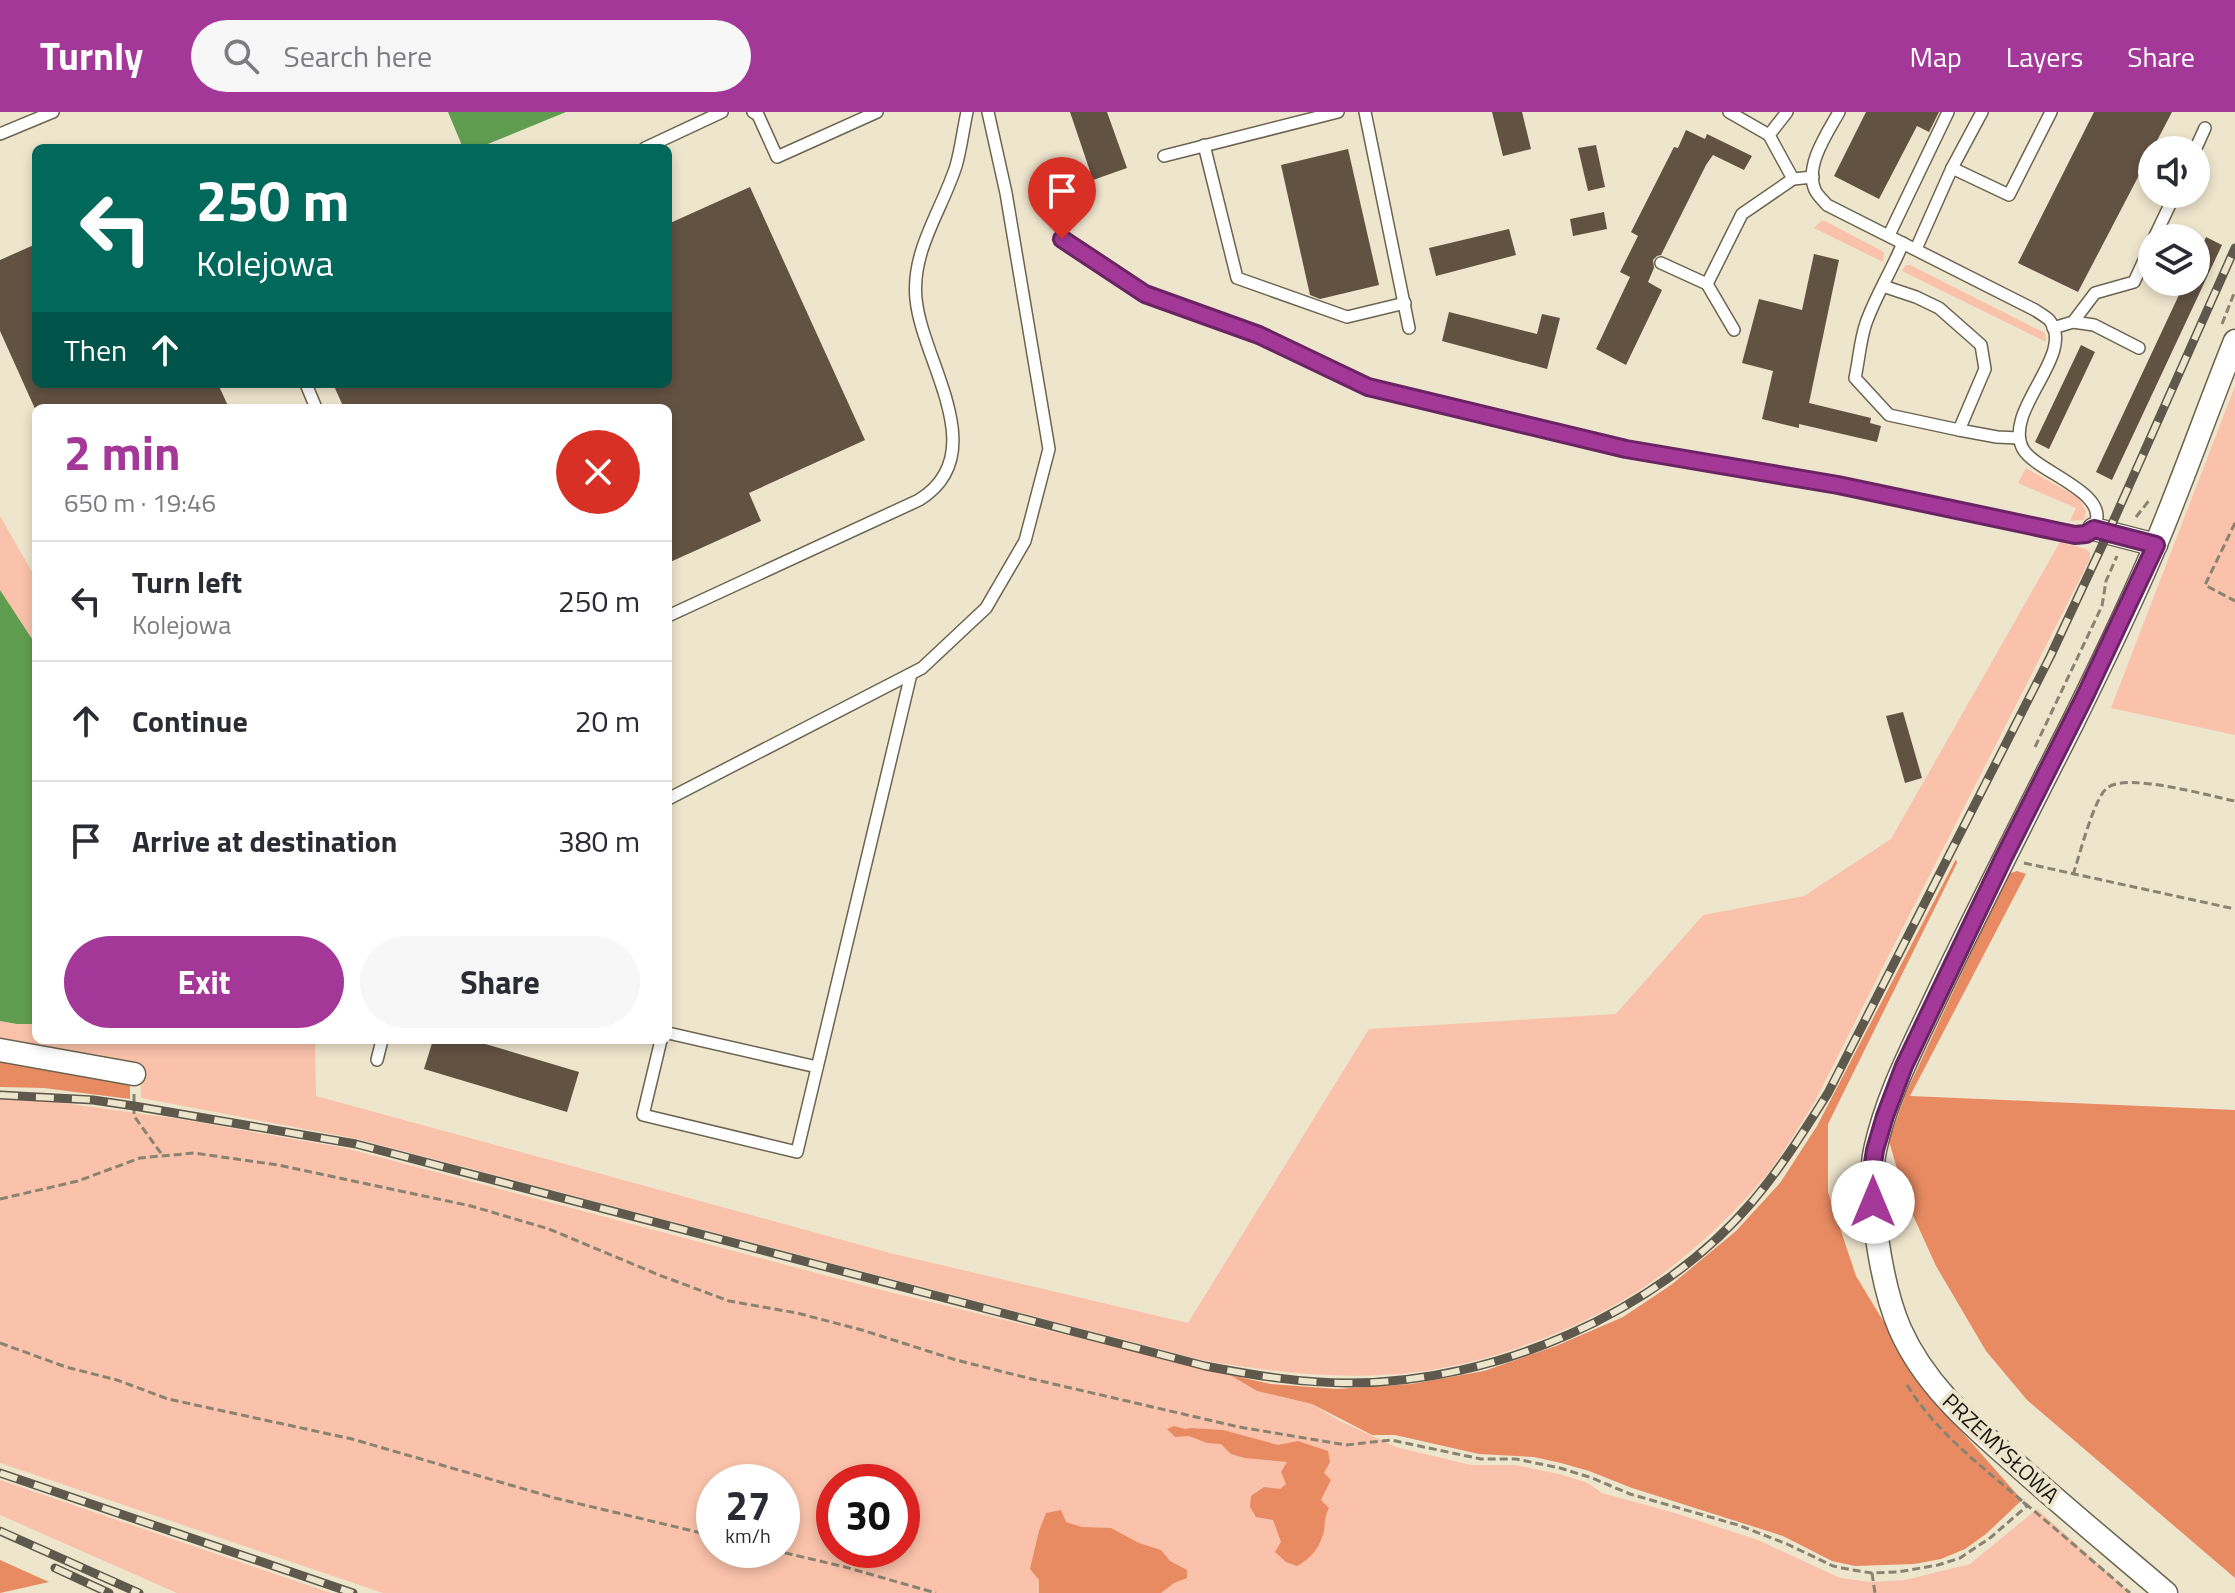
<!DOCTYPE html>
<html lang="en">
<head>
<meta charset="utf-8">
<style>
  body { margin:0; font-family:"Titillium Web",sans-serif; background:#f7f7f7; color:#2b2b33; height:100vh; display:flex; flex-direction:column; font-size:30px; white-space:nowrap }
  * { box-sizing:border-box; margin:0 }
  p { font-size:26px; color:#7c7c81 }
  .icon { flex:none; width:44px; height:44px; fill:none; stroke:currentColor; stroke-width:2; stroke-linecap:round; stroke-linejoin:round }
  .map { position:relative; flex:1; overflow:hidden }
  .sheet { position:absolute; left:32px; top:292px; width:640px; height:640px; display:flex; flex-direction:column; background:#fff; border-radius:12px; box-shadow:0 4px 12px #0003 }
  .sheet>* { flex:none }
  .guide { position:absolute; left:32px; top:32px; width:640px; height:244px; border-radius:12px; box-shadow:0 4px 12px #0003; background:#00695c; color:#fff; overflow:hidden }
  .buttons { position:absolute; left:2138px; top:24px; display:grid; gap:16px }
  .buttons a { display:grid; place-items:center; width:72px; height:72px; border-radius:50%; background:#fff; box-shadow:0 4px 12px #0003; font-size:40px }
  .speed { position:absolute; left:696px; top:1352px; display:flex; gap:16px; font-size:40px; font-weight:700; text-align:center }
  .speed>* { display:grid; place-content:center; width:104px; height:104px; border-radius:50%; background:#fff; box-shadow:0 4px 12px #0003; line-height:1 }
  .speed small { font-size:20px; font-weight:400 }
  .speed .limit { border:12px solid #d22; background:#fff; color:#111 }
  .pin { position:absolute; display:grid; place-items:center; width:68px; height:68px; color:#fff; margin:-82px -34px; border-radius:50% 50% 50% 0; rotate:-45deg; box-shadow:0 0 8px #0007 }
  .pin .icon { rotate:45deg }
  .me { position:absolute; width:88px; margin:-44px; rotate:0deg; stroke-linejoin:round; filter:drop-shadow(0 0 6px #0008) }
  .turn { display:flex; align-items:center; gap:28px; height:168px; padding:0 32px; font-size:36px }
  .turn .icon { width:104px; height:104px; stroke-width:2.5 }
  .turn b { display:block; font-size:56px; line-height:68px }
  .then { display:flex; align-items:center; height:76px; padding:0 32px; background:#0003; gap:16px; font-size:30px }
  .round { display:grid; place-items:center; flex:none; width:84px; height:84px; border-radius:42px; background:#f7f7f7 }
  .head { display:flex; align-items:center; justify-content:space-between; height:136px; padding:0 32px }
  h1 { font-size:48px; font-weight:700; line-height:60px; color:#a33898 }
  .button { display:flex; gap:16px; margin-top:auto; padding:16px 32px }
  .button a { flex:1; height:92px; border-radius:48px; background:#a33898; color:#fff; font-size:32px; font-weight:700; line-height:92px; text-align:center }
  .button a+a { background:#f7f7f7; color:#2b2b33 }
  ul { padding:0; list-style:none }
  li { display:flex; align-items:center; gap:24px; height:120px; padding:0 32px; border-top:2px solid #e1e1e2 }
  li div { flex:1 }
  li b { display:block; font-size:30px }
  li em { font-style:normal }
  header { display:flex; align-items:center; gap:48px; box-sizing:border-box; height:112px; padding:0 40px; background:#a33898; color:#fff }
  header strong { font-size:38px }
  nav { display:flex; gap:44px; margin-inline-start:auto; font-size:28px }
  .search { width:560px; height:72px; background:#f7f7f7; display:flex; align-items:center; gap:20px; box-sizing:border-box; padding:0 28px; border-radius:44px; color:#7c7c81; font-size:30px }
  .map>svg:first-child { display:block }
  .green { fill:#fac2aa; fill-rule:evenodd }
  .forest { fill:#e88b63 }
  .water { fill:#619d51 }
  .building { fill:#625242 }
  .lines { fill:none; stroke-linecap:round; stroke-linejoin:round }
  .lane-casing { stroke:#6c644f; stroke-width:14 }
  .street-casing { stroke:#6c644f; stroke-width:25 }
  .path { stroke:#898372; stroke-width:3; stroke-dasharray:8 4; stroke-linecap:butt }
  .lane { stroke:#fff; stroke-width:11 }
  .street { stroke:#fff; stroke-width:22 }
  .rail-casing { stroke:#5e594c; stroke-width:9 }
  .rail { stroke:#eee5cd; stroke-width:6; stroke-dasharray:18; stroke-linecap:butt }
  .route-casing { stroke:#6a2463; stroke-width:20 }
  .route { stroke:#a33898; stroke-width:14 }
  .labels { text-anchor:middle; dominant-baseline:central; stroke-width:8; stroke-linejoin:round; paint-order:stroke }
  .street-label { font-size:22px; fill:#19160e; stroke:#eee5cd }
</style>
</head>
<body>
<header>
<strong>Turnly</strong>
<div class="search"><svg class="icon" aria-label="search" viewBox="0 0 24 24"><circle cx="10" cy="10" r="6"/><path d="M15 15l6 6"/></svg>Search here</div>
<nav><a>Map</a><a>Layers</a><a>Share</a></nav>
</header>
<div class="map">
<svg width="2235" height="1481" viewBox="0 0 2235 1481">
  <rect width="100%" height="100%" fill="#eee5cd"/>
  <!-- green -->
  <g class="green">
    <path d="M1821,109h4l59,31 -1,10 -69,-34z"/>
    <path d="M1906,153h4l135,68 1,9 -144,-71z"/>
    <path d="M2235,274v349l-124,-27z"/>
    <path d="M2026,356l53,30 7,13 -2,9 -14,1 6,-13 -58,-25z"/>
    <path d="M0,404l36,63v66l-36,-55z"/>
    <path d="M2060,430l26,7 4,4v6l-276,544c-16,25 -31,52 -50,75 -31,37 -69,72 -107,100 -62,46 -164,85 -241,94 -71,9 -142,0 -211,-11l-848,-222 -216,-41 -1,-32 -140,-23v-22l17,3h19v16h279l1,56 574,157 298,70 181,-294 247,-15 87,-99 101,-19 87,-57z"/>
    <path d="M0,987l48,2 125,17 172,30 532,141 353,86 27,16 55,13 26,16 58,27 75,18h44l44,9 29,9 14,10 73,20 83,27 82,38 31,4 34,-2 65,-16 67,-55 94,84h-1748l-383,-130zM714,1370h68v68h-68zM834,1370h68v68h-68z"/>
    <path d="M0,1368l331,113h-154l-177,-78z"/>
  </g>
  <!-- forest -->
  <g class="forest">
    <path d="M1956,747l1,4 -129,261v68l28,84 69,114 97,110 -36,34 -21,15 -24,10 -27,5 -59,2 -23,-5 -49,-25 -151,-48 -43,-17 -28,-8 -27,-6 -55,-3 -84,-19h-23l-60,-31 -55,-13 -27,-16 41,9 66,5 74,-5 73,-13 72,-25 67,-29 48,-32 65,-54 44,-48 37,-57z"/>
    <path d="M2017,759l9,3 -116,222 325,14v468l-208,-178 -41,-49 -50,-85 -30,-66 -17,-59 17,-48 102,-219z"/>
    <path d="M0,943l130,26v18l-86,-11 -44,-1z"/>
    <path d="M1174,1314l11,3 6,-1 32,2 55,15 20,-4 30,10 2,11 -6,11 7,7 -10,20 8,8c-6,12 -3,17 -6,27 -5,15 -13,24 -26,31l-11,-4 -11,-10 6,-10 -8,-22 -17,-3 -6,-10 1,-11 13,-9 16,2 6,-5 -5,-12 6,-10 -42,-4 -14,-4 -10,-10 -14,-1 -18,-7 -14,1 -8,-8z"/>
    <path d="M1061,1398l5,12 16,5 29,1 28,15 22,7 9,11 17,9v8l-13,5 -13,10h-122v-13l-9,-11 9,-38 7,-18z"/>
    <path d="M0,1448l49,22 -49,11z"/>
  </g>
  <!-- water -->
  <g class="water">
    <path d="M448,0h118l-88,36h-15z"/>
    <path d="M0,478l36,55v379h-19l-17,-3z"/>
  </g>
  <!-- building -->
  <g class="building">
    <path d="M1070,0h37l20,56 -34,12z"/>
    <path d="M1492,0h30l9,37 -28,7z"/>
    <path d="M1866,0h73l-10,20 -12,-6 -38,73 -45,-23z"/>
    <path d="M2094,0h78l-94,180 -60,-29z"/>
    <path d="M1686,18l19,9 2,-5 45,22 -8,14 -31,-15 -7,10 -45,90 -4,1 -4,4 1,8 -6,14 14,8 -36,75 -30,-16 34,-72 -10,-5 18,-36 -7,-4 43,-85 4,1z"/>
    <path d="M1596,33l9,42 -17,4 -10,-43z"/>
    <path d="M1348,37l31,136 -59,14 -10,-4 -29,-130z"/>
    <path d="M750,75l115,253 -116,53 12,28 -93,42v-155h-324l-11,-24h335v-160z"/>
    <path d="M1604,100l3,17 -34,7 -3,-17z"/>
    <path d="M1509,117l7,26 -80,21 -7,-28z"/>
    <path d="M2206,125l16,8 -110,235 -16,-8 89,-190h11v-23z"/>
    <path d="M36,132v140h182l11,24h-193v3l-36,-80v-71z"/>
    <path d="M1814,142l25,6 -30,143 62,15 -1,5 11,3 -4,16 -78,-18v4l-37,-9 11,-48 -31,-8 17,-64 43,11z"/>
    <path d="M1449,200l88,22 5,-20 18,4 -13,51 -105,-28z"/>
    <path d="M2081,233l14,7 -46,97 -14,-7z"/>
    <path d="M1903,600l19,66 -17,5 -19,-67z"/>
    <path d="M433,928h39l107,32 -12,40 -143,-43z"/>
  </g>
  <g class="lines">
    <!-- lane casing -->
    <g class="lane-casing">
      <g id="lane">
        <path d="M753,0l5,3 19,42 100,-45"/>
        <path d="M1365,0l44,216"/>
        <path d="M1729,0l40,23"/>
        <path d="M1787,0l-18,23 24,44"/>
        <path d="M0,22l53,-22"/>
        <path d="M1204,33l33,133 110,39 58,-14"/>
        <path d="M645,36l77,-36"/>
        <path d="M2195,38l10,-22"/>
        <path d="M1164,44l174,-44"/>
        <path d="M1952,56l57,27 42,-83"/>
        <path d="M1889,123l59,-123"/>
        <path d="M2154,126l21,-44"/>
        <path d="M1062,127l83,55 114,41 109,52 258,62 212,36 237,50c9,-1 16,-1 20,-10 15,-33 -59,-53 -72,-76 -21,-38 53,-94 27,-128 -3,-4 -11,-8 -15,-11l-208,-105c-4,-5 -10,-10 -12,-15 -11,-24 13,-58 24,-78"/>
        <path d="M1916,137l36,-81 30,-56"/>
        <path d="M1661,151l46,21 27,46"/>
        <path d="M1707,172l35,-70 51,-35 20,-2"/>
        <path d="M1883,174l33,11 23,11 42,37 4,24 -26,61 -70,-15 -34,-37c4,-18 5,-38 11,-55 10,-28 26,-53 37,-80"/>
        <path d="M2073,210l22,-29 39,-11 18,-39"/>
        <path d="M2053,216l20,-6 21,3 45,23"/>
        <path d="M306,272l10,24"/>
        <path d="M1959,318l38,7 22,1"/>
        <path d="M668,504l251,-116c75,-46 3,-138 -3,-201 -5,-48 26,-89 40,-133 5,-17 7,-36 11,-54"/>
        <path d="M668,687l254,-131 64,-60 39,-67 24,-92 -43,-256 -18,-81"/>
        <path d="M668,921l149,34"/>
        <path d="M661,928l-18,75 154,37 114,-478"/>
        <path d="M377,948l5,-20"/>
      </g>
    </g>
    <!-- street casing -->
    <g class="street-casing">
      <g id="street">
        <path d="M2094,417l62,16"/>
        <path d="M0,938l134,24"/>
        <path d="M2166,1481c-49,-42 -100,-84 -149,-128 -45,-40 -92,-79 -117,-136 -18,-41 -34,-135 -25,-179 12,-56 41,-109 65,-161 43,-90 88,-178 133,-267 29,-59 58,-118 83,-178 28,-67 52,-136 79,-203"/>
      </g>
    </g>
    <!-- path -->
    <g class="path">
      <path d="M2222,212l13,-33"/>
      <path d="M2136,405l15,-19"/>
      <path d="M2235,411l-30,62 30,16"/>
      <path d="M2035,635l67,-141 4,-25 11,-25"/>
      <path d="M2024,751l211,46"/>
      <path d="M2073,763c6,-18 21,-77 34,-87 20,-16 102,8 128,13"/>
      <path d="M134,982v22l29,40"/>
      <path d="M0,1087l78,-18 62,-23 54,-5 84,12 193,41 78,23 110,46 70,26 68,12 65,17 94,30 76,19 207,48 107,18 45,-5 90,19h35l44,9 32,10 38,16 108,31 49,19 46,22 19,4 20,3 26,-1 40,-7 22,-7 30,-20 37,-32 -5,-5 2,-2"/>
      <path d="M0,1231l66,24 51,13 51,19 184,40 203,59 159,38"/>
      <path d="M1907,1273c29,47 73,80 114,115 37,31 73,62 109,93"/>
      <path d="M773,1438l72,17 91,26"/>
      <path d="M1872,1461l3,20"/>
    </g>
    <!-- lane -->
    <use href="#lane" class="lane"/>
    <!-- street -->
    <use href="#street" class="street"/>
    <!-- rail casing -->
    <g class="rail-casing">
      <g id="rail">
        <path d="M0,983l93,5 41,6 222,38 849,222c47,9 95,17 144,17 145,0 309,-70 403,-181 29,-34 52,-71 76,-109l222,-436 58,-124 127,-285"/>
        <path d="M0,1361l353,120"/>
        <path d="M0,1419l139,62"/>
        <path d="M55,1456l54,25"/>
      </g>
    </g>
    <!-- rail -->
    <use href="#rail" class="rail"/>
  </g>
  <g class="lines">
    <!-- route casing -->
    <g class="route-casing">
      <path id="route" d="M1062,127l83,55 114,41 109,52 258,62 212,36 237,50 11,-1 8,-5 62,16 -71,151 -81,161 -100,209 -19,50 -10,34 -4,27 2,25"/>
    </g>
    <!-- route -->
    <use href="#route" class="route"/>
  </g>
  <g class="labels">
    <!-- street labels -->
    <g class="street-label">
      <text transform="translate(2001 1336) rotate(43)">PRZEMYSŁOWA</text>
    </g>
  </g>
</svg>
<div class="buttons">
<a><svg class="icon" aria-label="sound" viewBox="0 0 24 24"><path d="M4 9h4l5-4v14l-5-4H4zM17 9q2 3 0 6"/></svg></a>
<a><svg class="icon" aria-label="layers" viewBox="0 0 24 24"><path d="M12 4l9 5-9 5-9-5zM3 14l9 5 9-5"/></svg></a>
</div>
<div class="speed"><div>27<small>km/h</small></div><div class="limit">30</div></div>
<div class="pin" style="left:1062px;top:127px;background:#d93025"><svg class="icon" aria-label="arrive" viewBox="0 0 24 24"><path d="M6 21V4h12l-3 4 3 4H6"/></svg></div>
<svg class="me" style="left:1873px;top:1090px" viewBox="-20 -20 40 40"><circle r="19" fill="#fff"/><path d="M0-13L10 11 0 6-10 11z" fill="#a33898"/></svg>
<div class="guide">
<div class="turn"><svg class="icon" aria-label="left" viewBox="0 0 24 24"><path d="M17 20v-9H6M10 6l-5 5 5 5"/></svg><div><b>250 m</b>Kolejowa</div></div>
<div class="then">Then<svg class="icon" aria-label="ahead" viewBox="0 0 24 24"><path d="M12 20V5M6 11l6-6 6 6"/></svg></div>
</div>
<section class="sheet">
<div class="head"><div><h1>2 min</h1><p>650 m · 19:46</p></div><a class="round" style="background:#d93025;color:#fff"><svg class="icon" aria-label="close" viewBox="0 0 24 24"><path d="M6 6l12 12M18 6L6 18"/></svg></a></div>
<ul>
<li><svg class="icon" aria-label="left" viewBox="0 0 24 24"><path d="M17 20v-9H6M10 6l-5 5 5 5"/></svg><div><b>Turn left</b><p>Kolejowa</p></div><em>250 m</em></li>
<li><svg class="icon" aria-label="ahead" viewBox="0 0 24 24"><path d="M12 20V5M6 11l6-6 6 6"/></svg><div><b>Continue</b></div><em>20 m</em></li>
<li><svg class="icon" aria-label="arrive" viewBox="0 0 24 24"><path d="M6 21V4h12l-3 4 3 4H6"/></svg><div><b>Arrive at destination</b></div><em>380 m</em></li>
</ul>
<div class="button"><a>Exit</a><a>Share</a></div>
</section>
</div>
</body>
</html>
